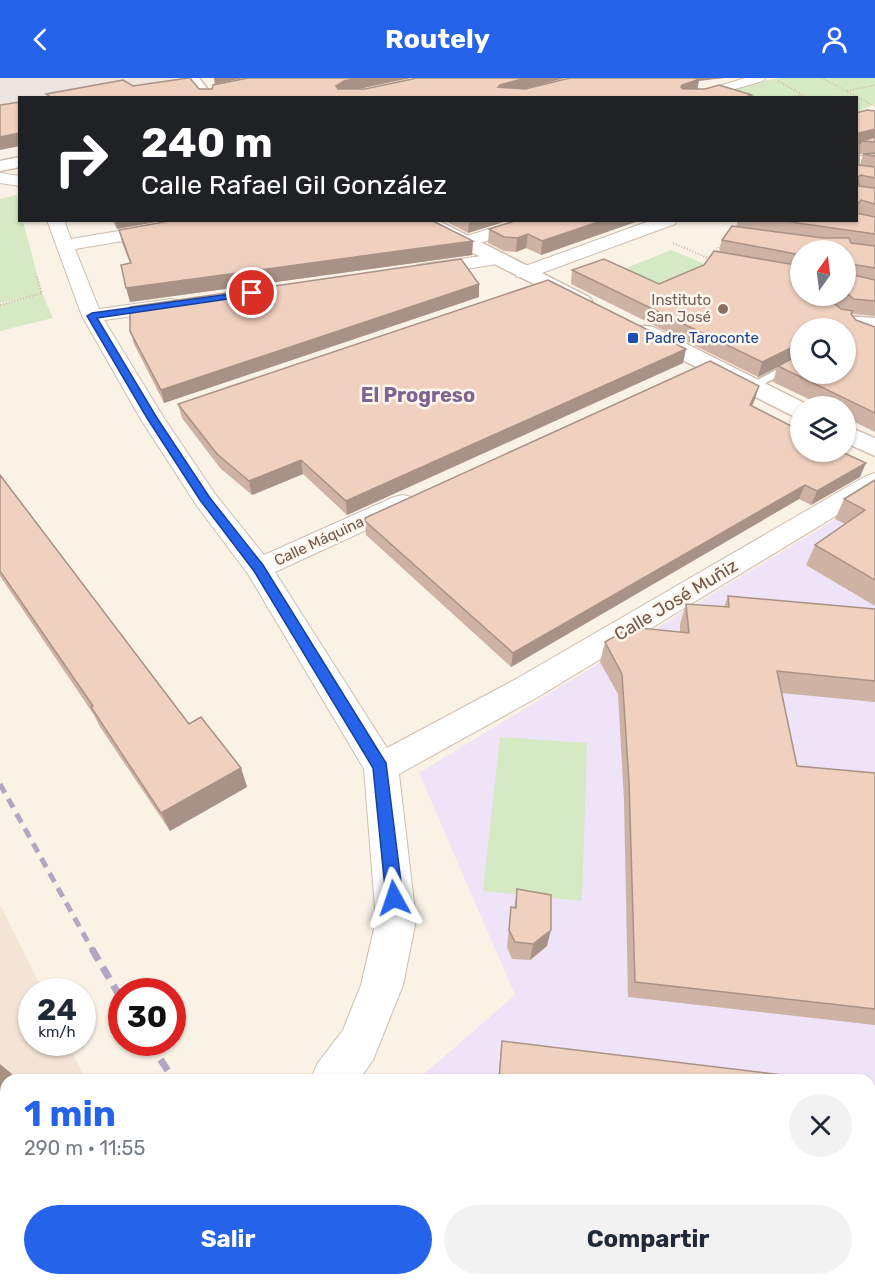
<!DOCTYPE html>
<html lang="es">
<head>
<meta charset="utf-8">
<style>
  body { margin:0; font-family:Rubik,sans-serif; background:#f2f2f3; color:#1f2937; height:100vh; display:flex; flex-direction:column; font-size:22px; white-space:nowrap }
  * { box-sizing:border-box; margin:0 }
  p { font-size:20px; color:#747a83 }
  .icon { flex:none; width:33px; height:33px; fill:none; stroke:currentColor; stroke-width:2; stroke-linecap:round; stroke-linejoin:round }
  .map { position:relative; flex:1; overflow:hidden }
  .details { position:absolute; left:0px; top:996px; width:876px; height:212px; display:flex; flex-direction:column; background:#fff; border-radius:18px 18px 0 0; box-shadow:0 2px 4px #0004 }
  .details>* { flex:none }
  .top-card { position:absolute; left:18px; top:18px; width:840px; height:126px; border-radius:0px; box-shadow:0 2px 4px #0004; background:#202124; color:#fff; overflow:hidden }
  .needle { width:39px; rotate:14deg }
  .tools { position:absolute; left:790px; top:162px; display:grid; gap:12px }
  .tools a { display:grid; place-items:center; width:66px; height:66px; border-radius:50%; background:#fff; box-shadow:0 2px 4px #0004; font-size:30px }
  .speed { position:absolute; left:18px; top:900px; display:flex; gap:12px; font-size:30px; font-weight:700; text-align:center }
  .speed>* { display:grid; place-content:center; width:78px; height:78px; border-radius:50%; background:#fff; box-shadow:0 2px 4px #0004; line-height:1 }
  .speed small { font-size:15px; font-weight:400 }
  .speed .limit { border:9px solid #d22; background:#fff; color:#111 }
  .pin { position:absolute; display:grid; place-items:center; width:51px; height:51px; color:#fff; margin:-26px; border:3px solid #fff; border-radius:50%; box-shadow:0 2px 6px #0007 }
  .me { position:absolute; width:66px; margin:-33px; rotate:355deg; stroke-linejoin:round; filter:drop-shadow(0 0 4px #0008) }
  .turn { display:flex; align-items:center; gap:21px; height:126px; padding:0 24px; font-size:27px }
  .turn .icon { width:78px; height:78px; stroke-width:2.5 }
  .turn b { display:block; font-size:42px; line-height:51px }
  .round { display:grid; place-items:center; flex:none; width:63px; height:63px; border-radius:32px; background:#f2f2f3 }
  .head { display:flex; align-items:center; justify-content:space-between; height:102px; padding:0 24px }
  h1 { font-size:36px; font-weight:700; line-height:45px; color:#2563eb }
  .action { display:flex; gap:12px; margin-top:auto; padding:12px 24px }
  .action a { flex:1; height:69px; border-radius:36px; background:#2563eb; color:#fff; font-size:24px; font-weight:700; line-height:69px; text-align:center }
  .action a+a { background:#f2f2f3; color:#1f2937 }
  header { display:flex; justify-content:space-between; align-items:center; height:78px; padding:0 24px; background:#2563eb; color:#fff; font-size:27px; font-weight:700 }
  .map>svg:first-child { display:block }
  .residential { fill:#f3e4d5 }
  .industrial { fill:#ece5e0 }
  .education { fill:#efe3f8 }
  .green { fill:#d5e9c5 }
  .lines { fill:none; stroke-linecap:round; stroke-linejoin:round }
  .service-casing { stroke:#cfbcb0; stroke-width:4 }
  .pedestrian-casing { stroke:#cfbcb0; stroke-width:3 }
  .minor-casing { stroke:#cfbcb0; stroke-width:2 }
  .secondary-casing { stroke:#d2bcad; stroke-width:3 }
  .path-far1 { stroke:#d5b4a2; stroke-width:1.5; stroke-dasharray:1 2; stroke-linecap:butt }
  .path { stroke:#d5b4a2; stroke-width:2; stroke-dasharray:1 2; stroke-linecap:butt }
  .service { fill:#fff; fill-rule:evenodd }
  .pedestrian { fill:#fff; fill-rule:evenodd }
  .minor { fill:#fff; fill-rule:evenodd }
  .secondary { fill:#fff; fill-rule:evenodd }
  .rail-far1 { stroke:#b5a5c5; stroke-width:5; stroke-dasharray:10 7; stroke-linecap:butt }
  .rail { stroke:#b5a5c5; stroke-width:7; stroke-dasharray:13 8; stroke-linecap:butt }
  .wall { fill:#ceb3a4; fill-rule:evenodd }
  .shaded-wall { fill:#a89286 }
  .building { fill:#f0d0bf; stroke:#a89286; stroke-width:1.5 }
  .route { fill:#2563eb; stroke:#184099; stroke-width:1.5 }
  .education-dot { fill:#8d6e63; stroke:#fef7ed; stroke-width:2 }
  .transit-dot { fill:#1a4fb4; stroke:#fef7ed; stroke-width:2 }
  .labels { text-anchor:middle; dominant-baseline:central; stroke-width:5; stroke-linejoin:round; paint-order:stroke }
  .far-education-label { font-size:15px; fill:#785e54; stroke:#fef7ed; text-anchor:end }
  .far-transit-label { font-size:15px; fill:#164399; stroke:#fef7ed; text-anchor:start }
  .far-street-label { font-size:15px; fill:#74584c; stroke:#fef7ed }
  .street-label { font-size:18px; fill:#74584c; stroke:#fef7ed }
  .far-district-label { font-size:20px; font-weight:bold; fill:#7f6490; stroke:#fef7ed }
</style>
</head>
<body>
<header><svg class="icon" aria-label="back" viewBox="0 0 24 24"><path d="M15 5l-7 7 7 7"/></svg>Routely<svg class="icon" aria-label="person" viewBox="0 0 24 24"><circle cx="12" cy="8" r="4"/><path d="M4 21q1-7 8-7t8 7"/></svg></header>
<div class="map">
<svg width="875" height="1207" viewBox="0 0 875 1207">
  <rect width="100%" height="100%" fill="#fbf2e6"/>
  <!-- residential -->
  <path class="residential" d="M0,826l43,87 -11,1v50l36,1 18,37h-80v200h57l-4,2 -59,3z"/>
  <!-- industrial -->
  <path class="industrial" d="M0,0h179l14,17 -12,3h-161l-1,31 -19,4z"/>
  <!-- education -->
  <path class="education" d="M875,417v790h-345l-6,-5h346v-200h-453l98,-85 -96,-222z"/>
  <!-- green -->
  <g class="green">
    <path d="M781,0h94v26l-18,8 -1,-14 -148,-1 48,-15z"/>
    <path d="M17,117l3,25 3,1 19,72 11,25 -53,13v-26l25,-7 -25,5v-104z"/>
    <path d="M671,172l39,16 -47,21 -39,-18z"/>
    <path d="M500,659l87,6 -5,158 -99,-10z"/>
  </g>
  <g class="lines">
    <!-- service casing -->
    <g class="service-casing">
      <g id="service">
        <path d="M875,64v4l-19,6v-5z"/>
        <path d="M801,279v7l-45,24h-8l-2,-2z"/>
      </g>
    </g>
    <!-- pedestrian casing -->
    <g class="pedestrian-casing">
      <path id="pedestrian" d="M801,215v3c30,0 23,6 44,18 8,4 21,3 30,4v10l-38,-6 -17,-15 -21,-11z"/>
    </g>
    <!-- minor casing -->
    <g class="minor-casing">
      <g id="minor">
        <path d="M745,0h20l-2,3 -60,17h-22z"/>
        <path d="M856,78h19v8l-19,1z"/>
        <path d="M0,95l20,3v10l-20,-3z"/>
        <path d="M47,142h17l7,19 113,-19h43l-8,5 -144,24 24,60 72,-10 7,2 3,4 -3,4 -7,2 -67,9 60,98 51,76 49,61 130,-58 9,-2 9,2 4,6 -4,6 -137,63 112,176 129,-69 350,-203 9,-3v19l-337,205 -139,77 17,146 -13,65 -30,75 -14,20h-48l6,-16 26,-34 18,-45 15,-65 -12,-151 -116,-195 -51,-68 -57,-88 -58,-102z"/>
        <path d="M519,142h27l-2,4 -78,23 -6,-1 -3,-4 3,-4z"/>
        <path d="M652,142h25l-2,4 -144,53h-14l-2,-4 2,-4z"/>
        <path d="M497,176l6,1 3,4 -3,4 -81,13 -7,-2 -2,-4 2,-4 7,-2z"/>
        <path d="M79,1202h56l-2,5h-56z"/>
      </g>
    </g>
    <!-- secondary casing -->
    <g class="secondary-casing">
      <g id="secondary">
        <path d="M186,0h13l15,20h-13z"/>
        <path d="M20,79v10l-20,4v-10z"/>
        <path d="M414,142h23l152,77 3,4 -3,4h-14l-159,-81z"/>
        <path d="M645,248l8,1 157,79h-9v12l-8,-2 -156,-79 -3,-5 3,-5z"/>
        <path d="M846,348l29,12v18l-29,-13z"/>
      </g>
    </g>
    <!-- path-far1 -->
    <g class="path-far1">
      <path d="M821,0l54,28"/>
      <path d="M778,3l31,17"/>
      <path d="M847,13l28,-6"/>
      <path d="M783,20l20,-3"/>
    </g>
    <!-- path -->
    <g class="path">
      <path d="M673,165l37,16 13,-17"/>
      <path d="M0,227l42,-12 -6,-18"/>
    </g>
    <!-- service -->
    <use href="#service" class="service"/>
    <!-- pedestrian -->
    <use href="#pedestrian" class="pedestrian"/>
    <!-- minor -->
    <use href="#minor" class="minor"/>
    <!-- secondary -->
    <use href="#secondary" class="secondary"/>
    <!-- rail-far1 -->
    <path class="rail-far1" d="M0,706l93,167"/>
    <!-- rail -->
    <g class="rail">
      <path d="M92,871l30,51"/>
      <path d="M149,964l25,38"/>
      <path d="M322,1202l5,5"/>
    </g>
  </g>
  <!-- wall -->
  <g class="wall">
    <path d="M875,33v205l-23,-2v1l4,5 19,7v105l-29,-14v-12h-23l-50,-24 4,-15 -19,10 -187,-93 1,-14 87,14 45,-19 15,-13 3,-12 14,-13 2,-7h118v-107zM859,76h9h-5l-3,11h-1zM801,172h45v46h-45zM801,250l45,46h-45z"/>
    <path d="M112,142h55l-50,9z"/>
    <path d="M443,142h67l-42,13z"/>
    <path d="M518,142h123l-100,35 -15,-7 -10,4 -12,-1 -16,-8 1,-14z"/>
    <path d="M119,152l354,11 -1,14 -342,47v-39l-8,-20z"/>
    <path d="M479,219l-315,106 -30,-59 -4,-13z"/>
    <path d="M686,271l-3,14 -336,152 -44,-41 -51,21 -32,-27 -38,-50 -4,-14z"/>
    <path d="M755,321l-3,7 108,71 -49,28 -12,-6 -288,168 -145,-132 -1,-14z"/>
    <path d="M0,397l189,249 52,44 6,19 -77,44 -70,-104 -6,-12 -94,-139z"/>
    <path d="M875,402v126l-69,-41 9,-20 30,-21 -10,-5 9,-20z"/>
    <path d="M728,518l147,13v93l-94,-9 16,73 78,7v252l-247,-28 -4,-196 -6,-107 -18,-32 5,-20 75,-10v-8l6,-20 38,3z"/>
    <path d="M517,811l30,57 -17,14 -18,-1 -5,-12 4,-40 3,1z"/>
    <path d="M502,963l322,39h-326z"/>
    <path d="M870,1008h5v182l-5,-1z"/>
  </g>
  <!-- shaded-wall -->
  <g class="shaded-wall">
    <path d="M214,0h30l-29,6z"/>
    <path d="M357,0h54l-66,14 -8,6 -1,-12 8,-5z"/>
    <path d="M525,0h40l-66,18 -1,-9 2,-2z"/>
    <path d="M676,0h48l-25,3 -2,10 -17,5z"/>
    <path d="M875,51v12h-13l-1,3 -5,1 3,-12z"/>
    <path d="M20,55v13l-20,4v-13z"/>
    <path d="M115,142h52l-50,9z"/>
    <path d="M469,142h41l-42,13z"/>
    <path d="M604,142h37l-100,35 1,-14z"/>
    <path d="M528,156l-2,14 -10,4 1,-14z"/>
    <path d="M473,163l-1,14 -342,47 -4,-14z"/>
    <path d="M479,206v13l-315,106 -3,-13z"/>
    <path d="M801,265v12l-43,22 4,-15z"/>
    <path d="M686,271l-3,14 -336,152 -1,-14z"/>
    <path d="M759,308l-4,13 -9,20 4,-14z"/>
    <path d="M301,382l2,14 -51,21 -3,-14z"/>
    <path d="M866,385l-6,14 -49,28 6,-14z"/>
    <path d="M805,407l-6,14 -288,168 2,-14z"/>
    <path d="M241,690l6,19 -77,44 -9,-18z"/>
    <path d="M551,852l-4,16 -17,14 3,-16z"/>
    <path d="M0,986l12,10 -2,6h-4v11l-6,18z"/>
  </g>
  <!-- building -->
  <g class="building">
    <path d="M188,0h2l9,11h13l1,-4 35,-7h109l-13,3 -8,5 2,3h27l52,-11h108l-25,7 -2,2 27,2 45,-11h125l5,1 -18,6 -1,2 2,2h22l14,-4 33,10 -10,3h-698l5,-2 -3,-2 77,-14 10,6z"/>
    <path d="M20,24v31l-20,4v-32z"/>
    <path d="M867,32l8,1v18l-16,4v32l16,2v11l-14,-3 -3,2 1,9 16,2v16l-14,-4 -3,4h-2v-91z"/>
    <path d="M875,59v5l-13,-1z"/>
    <path d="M875,75v3l-12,-2z"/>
    <path d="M856,135l19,4v17l-98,-14h79z"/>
    <path d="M175,142h256l42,21 -347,47 -5,-23 10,-2 -12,-33z"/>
    <path d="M518,142h86l-62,21 -14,-7 -11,4 -13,-1 -15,-8z"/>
    <path d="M732,148l91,12h26l2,5 24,3v22l-24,-4 -2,2v8l26,6v21l-21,-2 -8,-6v-43h-45v5l-79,-15z"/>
    <path d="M714,173l87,15v30h24l16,13 12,2 -2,3 5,6 19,7v86l-97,-47 23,-12v20h45v-46h-45v15l-39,19 -190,-92 32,-11 55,25 45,-19z"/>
    <path d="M461,181l18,25 -318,106 -31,-59v-24z"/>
    <path d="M548,202l138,69 -340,152 -45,-41 -52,21 -32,-27 -39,-50z"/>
    <path d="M710,283l49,25 -9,19 51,26v21h41l24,11 -49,28 -12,-6 -292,168 -148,-132v-3z"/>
    <path d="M0,397l189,249 12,-7 40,51 -80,45 -70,-106 2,-1 -93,-135z"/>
    <path d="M875,402v100l-60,-35 50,-35 -21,-11z"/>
    <path d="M728,518l147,13v72l-98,-10 20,95 78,7v236l-240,-27 -6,-200 -7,-108 -17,-32 25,-15 59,6 -3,-29 43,3z"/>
    <path d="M517,811l34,6v35l-18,14 -18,-2 -6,-12 2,-23 5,1z"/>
    <path d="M502,963l322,39h-325z"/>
    <rect x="870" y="1008" width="5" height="172"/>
  </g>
  <!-- route -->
  <path class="route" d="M252,213l4,2 -1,2 -158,23 60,100 53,80 53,67 123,198 17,135 -3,6 -6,2 -5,-2 -3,-6 -13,-130 -119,-197 -54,-71 -53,-82 -60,-102 5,-3z"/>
  <!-- markers -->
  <circle class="education-dot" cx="723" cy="231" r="6"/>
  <rect class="transit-dot" x="627" y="254" width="12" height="12" rx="3"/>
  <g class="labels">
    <!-- far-education labels -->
    <g class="far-education-label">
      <text x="711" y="222">Instituto<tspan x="711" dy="17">San José</tspan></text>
    </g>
    <!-- far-transit labels -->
    <g class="far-transit-label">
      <text x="645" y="260">Padre Taroconte</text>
    </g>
    <!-- far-street labels -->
    <g class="far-street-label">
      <text transform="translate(319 463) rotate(-25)">Calle Máquina</text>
    </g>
    <!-- street labels -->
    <g class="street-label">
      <text transform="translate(676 522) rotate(-31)">Calle José Muñiz</text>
    </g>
    <!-- far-district labels -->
    <g class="far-district-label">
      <text x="418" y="317">El Progreso</text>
    </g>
  </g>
</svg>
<div class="tools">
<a><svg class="needle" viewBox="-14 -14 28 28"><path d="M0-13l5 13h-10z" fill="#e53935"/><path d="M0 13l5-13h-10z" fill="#747a83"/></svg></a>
<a><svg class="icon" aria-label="search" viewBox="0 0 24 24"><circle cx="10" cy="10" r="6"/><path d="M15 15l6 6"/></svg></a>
<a><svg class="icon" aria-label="layers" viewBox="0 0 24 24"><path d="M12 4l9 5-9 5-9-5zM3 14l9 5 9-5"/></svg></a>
</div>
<div class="speed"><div>24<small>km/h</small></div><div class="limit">30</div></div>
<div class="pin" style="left:252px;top:215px;background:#d93025"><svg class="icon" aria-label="arrive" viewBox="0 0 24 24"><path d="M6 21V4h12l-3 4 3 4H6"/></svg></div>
<svg class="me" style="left:394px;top:820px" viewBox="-20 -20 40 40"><path d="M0-17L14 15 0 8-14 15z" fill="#2563eb" stroke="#fff" stroke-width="4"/></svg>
<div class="top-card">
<div class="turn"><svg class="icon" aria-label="right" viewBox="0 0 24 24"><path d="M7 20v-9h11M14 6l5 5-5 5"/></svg><div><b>240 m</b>Calle Rafael Gil González</div></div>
</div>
<section class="details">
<div class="head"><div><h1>1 min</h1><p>290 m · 11:55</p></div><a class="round"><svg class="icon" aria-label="close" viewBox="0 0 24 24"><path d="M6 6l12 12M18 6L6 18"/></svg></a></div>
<div class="action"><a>Salir</a><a>Compartir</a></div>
</section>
</div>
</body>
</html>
